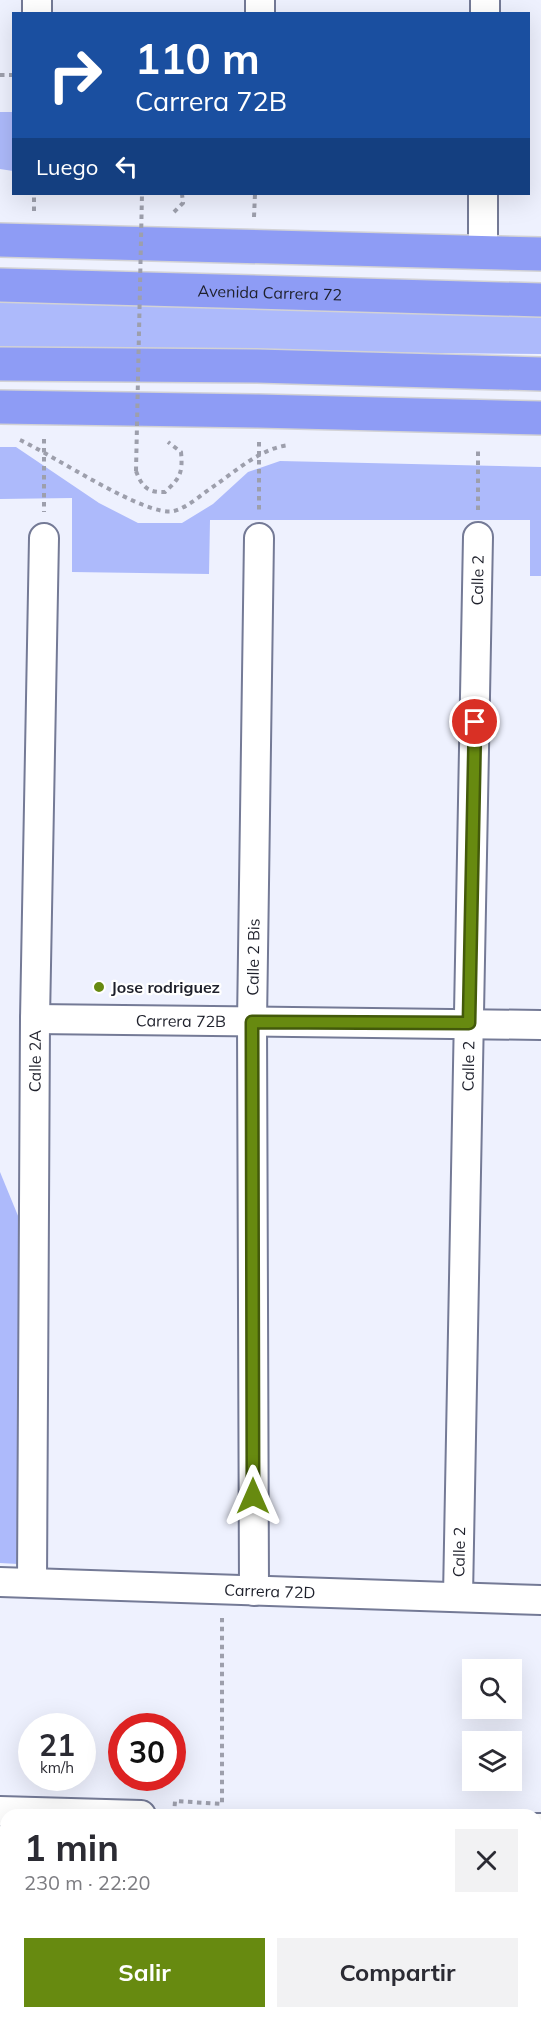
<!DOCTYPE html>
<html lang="es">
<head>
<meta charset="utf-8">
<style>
  body { margin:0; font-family:Mulish,sans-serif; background:#f2f2f3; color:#2b2b33; height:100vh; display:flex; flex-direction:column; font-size:22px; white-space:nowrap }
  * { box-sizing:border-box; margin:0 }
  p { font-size:20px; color:#7c7c81 }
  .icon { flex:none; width:33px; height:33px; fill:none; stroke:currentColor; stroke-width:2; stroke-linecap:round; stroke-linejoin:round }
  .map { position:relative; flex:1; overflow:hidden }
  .sheet { position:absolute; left:0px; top:1809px; width:542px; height:210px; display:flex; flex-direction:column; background:#fff; border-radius:18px 18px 0 0; box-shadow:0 6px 24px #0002 }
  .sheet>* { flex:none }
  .guide { position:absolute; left:12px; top:12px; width:518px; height:183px; border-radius:0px; box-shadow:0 6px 24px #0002; background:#1a4fa0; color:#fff; overflow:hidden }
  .fabs { position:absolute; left:462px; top:1659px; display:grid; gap:12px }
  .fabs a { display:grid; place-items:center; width:60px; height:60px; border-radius:0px; background:#fff; box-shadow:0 6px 24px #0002; font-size:30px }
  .speed { position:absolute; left:18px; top:1713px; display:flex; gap:12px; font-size:30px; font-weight:700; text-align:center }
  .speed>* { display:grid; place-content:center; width:78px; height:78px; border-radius:50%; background:#fff; box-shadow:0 6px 24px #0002; line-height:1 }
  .speed small { font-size:15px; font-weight:400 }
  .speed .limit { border:9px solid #d22; background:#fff; color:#111 }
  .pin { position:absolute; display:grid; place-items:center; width:51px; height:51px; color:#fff; margin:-26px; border:3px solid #fff; border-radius:50%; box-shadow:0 2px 6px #0007 }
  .me { position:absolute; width:66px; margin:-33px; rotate:0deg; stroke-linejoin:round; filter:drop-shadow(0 0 4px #0008) }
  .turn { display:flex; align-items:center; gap:21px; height:126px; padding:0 24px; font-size:27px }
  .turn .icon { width:78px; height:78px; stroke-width:2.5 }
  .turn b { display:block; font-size:42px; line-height:51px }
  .then { display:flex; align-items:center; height:57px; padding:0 24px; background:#0003; gap:12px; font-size:22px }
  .round { display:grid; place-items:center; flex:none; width:63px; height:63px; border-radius:0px; background:#f2f2f3 }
  .summary { display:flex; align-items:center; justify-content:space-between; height:102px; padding:0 24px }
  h1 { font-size:36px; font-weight:700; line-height:45px }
  .button { display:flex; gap:12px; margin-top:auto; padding:12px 24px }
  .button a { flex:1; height:69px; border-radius:0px; background:#678a10; color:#fff; font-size:24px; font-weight:700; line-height:69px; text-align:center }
  .button a+a { background:#f2f2f3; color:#2b2b33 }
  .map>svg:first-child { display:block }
  .green { fill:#adbafb }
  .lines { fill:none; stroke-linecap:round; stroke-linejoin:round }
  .minor-casing { stroke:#747a96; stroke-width:32 }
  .highway-casing { stroke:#d2d2d5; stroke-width:36 }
  .path { stroke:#9d9fac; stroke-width:4; stroke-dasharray:4.5 4.5; stroke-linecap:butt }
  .minor { stroke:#fff; stroke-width:28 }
  .highway { stroke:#8e9cf5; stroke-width:33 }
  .path-bridge { stroke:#9d9fac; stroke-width:4; stroke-dasharray:4.5 4.5; stroke-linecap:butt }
  .route-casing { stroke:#435a0a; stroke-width:15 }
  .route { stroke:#678a10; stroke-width:10 }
  .poi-dot { fill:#678a10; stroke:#fff; stroke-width:2 }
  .labels { text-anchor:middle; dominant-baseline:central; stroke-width:4.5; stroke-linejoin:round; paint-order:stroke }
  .street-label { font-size:16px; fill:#1e202b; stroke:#fff }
  .poi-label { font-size:16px; font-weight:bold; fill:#1e202b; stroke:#fff; text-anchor:start }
</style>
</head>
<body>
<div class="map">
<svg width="541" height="2019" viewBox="0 0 541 2019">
  <rect width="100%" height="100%" fill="#eef1fe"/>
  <!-- green -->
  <g class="green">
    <path d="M0,112h13v59l-13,-2z"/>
    <path d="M0,302l541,14v38l-541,-5z"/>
    <path d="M0,447h16l83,56 39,20h44l31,-19 35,-32 32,-11 261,6v109h-11v-56h-320l-1,54 -137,-2v-74l-72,1z"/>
    <path d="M0,1172l23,56 -5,336 -18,-1z"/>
    <path d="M0,1827h6v186h161v6h-167z"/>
  </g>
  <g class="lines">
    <!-- minor casing -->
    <g class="minor-casing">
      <g id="minor">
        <path d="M37,14v-14"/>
        <path d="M260,14v-14"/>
        <path d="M485,14v-14"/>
        <path d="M483,252v-58"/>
        <path id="s1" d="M35,1019l506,6"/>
        <path id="s2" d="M0,1582l541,18"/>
        <path id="s3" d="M32,1583l3,-564 9,-481"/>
        <path id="s4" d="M254,1591l-2,-569 7,-484"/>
        <path id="s5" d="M458,1596l20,-1059"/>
        <path d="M0,1811l141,4"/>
        <path d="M536,1828h5"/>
      </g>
    </g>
    <!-- highway casing -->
    <g class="highway-casing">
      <g id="highway">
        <path d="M0,240l541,14"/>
        <path id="s6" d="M0,285l541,15"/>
        <path d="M0,364l257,2 284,8"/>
        <path d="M0,407l258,4 283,7"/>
      </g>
    </g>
    <!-- path -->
    <g class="path">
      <path d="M0,75h14"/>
      <path d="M34,211v-17"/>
      <path d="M174,212l9,-9 -1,-9"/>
      <path d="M254,217l1,-23"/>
      <path d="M44,439v73"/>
      <path d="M20,440c31,14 127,78 154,71 15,-4 30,-19 43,-27 21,-15 45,-36 72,-39"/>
      <path d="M259,442v68"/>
      <path d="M136,471c6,16 12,22 29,21 15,-14 18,-19 16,-40l-13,-10"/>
      <path d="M478,510v-62"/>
      <path d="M174,1815l1,-14 47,3v-186"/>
      <path d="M172,2019v-6"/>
    </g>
    <!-- minor -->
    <use href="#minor" class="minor"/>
    <!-- highway -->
    <use href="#highway" class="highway"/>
    <!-- path-bridge -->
    <path class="path-bridge" d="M136,471l6,-277"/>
  </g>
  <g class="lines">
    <!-- route casing -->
    <g class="route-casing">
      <path id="route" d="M253,1496l-1,-474 217,1 6,-301"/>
    </g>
    <!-- route -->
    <use href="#route" class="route"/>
  </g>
  <!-- markers -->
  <circle class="poi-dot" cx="99" cy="987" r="6"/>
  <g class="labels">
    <!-- street labels -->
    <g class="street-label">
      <text stroke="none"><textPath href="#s6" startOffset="270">Avenida Carrera 72</textPath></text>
      <text stroke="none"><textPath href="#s5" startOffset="1016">Calle 2</textPath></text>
      <text stroke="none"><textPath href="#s4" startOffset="634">Calle 2 Bis</textPath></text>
      <text stroke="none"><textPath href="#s1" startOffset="146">Carrera 72B</textPath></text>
      <text stroke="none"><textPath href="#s3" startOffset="522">Calle 2A</textPath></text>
      <text stroke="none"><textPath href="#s5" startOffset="530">Calle 2</textPath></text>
      <text stroke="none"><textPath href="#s5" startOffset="44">Calle 2</textPath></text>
      <text stroke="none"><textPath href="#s2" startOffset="270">Carrera 72D</textPath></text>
    </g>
    <!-- poi labels -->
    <g class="poi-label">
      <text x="111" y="987">Jose rodriguez</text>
    </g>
  </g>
</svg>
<div class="fabs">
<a><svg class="icon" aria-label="search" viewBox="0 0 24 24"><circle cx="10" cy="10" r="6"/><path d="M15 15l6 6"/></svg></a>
<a><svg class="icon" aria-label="layers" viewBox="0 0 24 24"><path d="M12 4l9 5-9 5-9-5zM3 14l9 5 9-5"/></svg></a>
</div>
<div class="speed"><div>21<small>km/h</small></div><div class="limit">30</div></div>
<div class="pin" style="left:475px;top:722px;background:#d93025"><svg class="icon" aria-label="arrive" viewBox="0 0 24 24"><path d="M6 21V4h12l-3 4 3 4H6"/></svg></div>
<svg class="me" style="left:253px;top:1496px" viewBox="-20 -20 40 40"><path d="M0-17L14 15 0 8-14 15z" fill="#678a10" stroke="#fff" stroke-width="4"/></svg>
<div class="guide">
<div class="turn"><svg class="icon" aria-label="right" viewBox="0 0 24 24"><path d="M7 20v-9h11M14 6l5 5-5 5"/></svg><div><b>110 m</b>Carrera 72B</div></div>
<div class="then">Luego<svg class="icon" aria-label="left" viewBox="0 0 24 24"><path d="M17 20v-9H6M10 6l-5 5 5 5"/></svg></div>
</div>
<section class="sheet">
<div class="summary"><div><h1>1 min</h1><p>230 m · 22:20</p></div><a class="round"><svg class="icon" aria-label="close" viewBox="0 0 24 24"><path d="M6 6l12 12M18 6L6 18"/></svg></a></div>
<div class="button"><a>Salir</a><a>Compartir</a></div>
</section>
</div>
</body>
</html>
